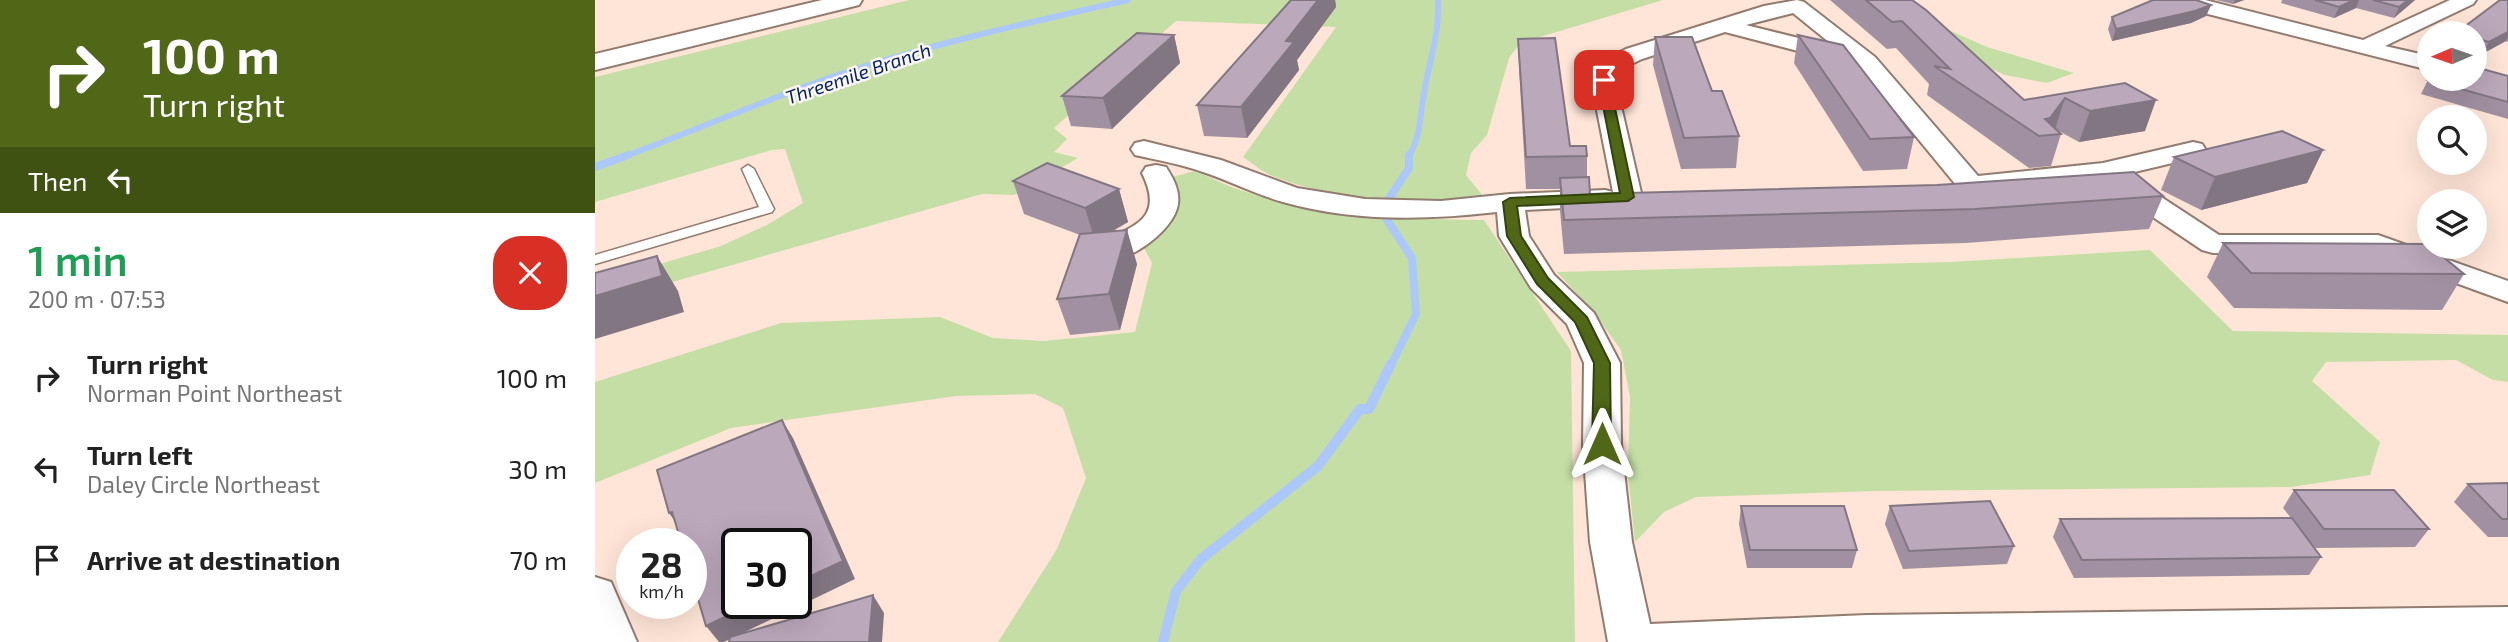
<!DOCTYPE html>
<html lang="en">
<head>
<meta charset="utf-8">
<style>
  body { margin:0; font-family:"Exo 2",sans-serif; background:#f6f6f6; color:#222; height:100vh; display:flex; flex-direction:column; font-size:26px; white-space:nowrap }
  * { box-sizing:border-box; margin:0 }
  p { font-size:23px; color:#767676 }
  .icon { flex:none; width:38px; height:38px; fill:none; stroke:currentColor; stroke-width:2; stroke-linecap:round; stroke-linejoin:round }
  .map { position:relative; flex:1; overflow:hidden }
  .side { display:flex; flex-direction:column; background:#fff; width:595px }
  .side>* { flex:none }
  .guide { background:#4f6717; color:#fff; overflow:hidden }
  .needle { width:46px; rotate:268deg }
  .buttons { position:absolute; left:1822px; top:21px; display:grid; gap:14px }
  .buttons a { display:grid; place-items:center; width:70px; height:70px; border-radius:50%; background:#fff; box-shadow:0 7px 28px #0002; font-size:35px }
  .speed { position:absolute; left:21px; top:528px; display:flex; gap:14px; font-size:35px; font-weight:700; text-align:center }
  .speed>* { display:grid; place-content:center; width:91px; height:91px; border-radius:50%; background:#fff; box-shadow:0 7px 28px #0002; line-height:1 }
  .speed small { font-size:18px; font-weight:400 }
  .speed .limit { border:4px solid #111; border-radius:10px; background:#fff; color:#111 }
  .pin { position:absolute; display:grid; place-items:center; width:60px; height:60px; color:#fff; margin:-30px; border-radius:14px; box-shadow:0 4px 10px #0006 }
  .me { position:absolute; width:77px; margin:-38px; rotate:0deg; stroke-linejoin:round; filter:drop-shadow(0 0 5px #0008) }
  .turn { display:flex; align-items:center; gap:24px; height:147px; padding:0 28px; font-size:32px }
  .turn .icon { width:91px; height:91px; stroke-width:2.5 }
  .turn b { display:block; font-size:49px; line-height:60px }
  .then { display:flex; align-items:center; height:66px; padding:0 28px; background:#0003; gap:14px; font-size:26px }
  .round { display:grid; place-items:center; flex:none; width:74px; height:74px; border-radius:28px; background:#f6f6f6 }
  .summary { display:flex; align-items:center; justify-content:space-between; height:119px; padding:0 28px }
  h1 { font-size:42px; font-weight:600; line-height:52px; color:#1e9e55 }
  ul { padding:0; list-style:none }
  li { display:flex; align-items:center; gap:21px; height:91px; padding:0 28px }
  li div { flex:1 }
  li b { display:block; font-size:26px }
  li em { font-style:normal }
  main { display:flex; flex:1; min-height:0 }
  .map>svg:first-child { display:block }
  .green { fill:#c5dea5 }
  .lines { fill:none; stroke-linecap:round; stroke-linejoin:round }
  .stream-far2 { stroke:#acc8fa; stroke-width:6 }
  .stream-far1 { stroke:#acc8fa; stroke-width:8 }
  .stream { stroke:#acc8fa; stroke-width:10 }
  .service-casing { stroke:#927b6f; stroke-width:3 }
  .minor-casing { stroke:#927b6f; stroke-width:4 }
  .primary-casing { stroke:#927b6f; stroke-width:4 }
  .service { fill:#fff; fill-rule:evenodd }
  .minor { fill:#fff; fill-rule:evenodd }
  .primary { fill:#fff; fill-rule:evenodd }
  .wall { fill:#a190a1 }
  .shaded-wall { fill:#837683 }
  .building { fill:#bba8bb; stroke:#837683; stroke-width:2 }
  .route { fill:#4f6717; stroke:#33430f; stroke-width:2 }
  .labels { text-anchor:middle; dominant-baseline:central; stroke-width:5; stroke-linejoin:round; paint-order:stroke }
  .far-water-label { font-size:19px; font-style:italic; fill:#012166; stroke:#fcf7f4 }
</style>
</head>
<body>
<main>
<section class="side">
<div class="guide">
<div class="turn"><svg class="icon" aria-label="right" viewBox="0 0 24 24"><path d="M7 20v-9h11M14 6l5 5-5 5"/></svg><div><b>100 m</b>Turn right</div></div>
<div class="then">Then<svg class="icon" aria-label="left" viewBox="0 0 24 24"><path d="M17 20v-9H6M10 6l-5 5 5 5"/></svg></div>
</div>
<div class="summary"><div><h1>1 min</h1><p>200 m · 07:53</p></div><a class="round" style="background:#d93025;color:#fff"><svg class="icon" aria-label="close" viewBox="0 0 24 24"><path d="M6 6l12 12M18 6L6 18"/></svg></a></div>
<ul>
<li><svg class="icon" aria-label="right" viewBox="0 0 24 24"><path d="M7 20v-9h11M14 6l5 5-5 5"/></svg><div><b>Turn right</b><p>Norman Point Northeast</p></div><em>100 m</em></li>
<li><svg class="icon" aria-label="left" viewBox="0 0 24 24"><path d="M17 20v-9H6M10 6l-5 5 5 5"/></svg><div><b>Turn left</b><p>Daley Circle Northeast</p></div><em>30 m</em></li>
<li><svg class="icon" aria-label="arrive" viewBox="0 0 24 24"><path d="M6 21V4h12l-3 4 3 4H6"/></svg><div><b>Arrive at destination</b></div><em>70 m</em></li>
</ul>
</section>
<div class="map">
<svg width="1913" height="642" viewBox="0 0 1913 642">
  <rect width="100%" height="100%" fill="#fee5d7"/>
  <!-- green -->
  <g class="green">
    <path d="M314,0h754l-143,43 -11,15 -22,77 -16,18 -5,22 17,21c-68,8 -149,5 -213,-21 -9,-4 -18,-12 -27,-18l93,-130 -160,-6 -122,107 13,11 -13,13 24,6 -64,37 -32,-1 -387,110v-21l126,-37 46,-21 36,-22 -18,-54 -13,1 -177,52v-125z"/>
    <path d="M1340,24l52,23 87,26 -27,10 -42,-8 -60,-27z"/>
    <path d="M600,171c15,6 29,14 45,19 77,26 163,29 244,30l87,131 4,291h-577l59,-93 29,-71 -23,-70 -28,-14 -79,2 -225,32 -136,55v-101l186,-59 159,-6 53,21 51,3 91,-9 17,-69 -8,-15c31,-22 39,-32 28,-71z"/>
    <path d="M1555,250l83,81 275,4v47l-15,-2 -37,-20 -130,2 -14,19 68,61 -10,33 -79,12 -417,4 -178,6 -32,15 -29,30 -7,-68 2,-77 -9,-47 -28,-39 -36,-39 393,-10z"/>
  </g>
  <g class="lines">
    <!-- stream-far2 -->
    <g class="stream-far2">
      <path d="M28,157c67,-25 133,-53 200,-77 99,-34 203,-57 305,-80"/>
      <path d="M813,157c12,-18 12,-38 15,-58 5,-34 17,-65 15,-99"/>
    </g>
    <!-- stream-far1 -->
    <g class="stream-far1">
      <path d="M0,167l33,-12"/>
      <path d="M793,200l21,-32v-13"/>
      <path d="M792,220l25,38 4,56 -25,51"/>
    </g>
    <!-- stream -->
    <path class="stream" d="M568,642l13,-51 25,-32 117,-93 42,-57h9l22,-45"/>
    <!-- service casing -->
    <g class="service-casing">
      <path id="service" d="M153,165l6,4 20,40 -2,3 -177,52v-9l164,-48 -17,-38z"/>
    </g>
    <!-- minor casing -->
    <g class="minor-casing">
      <g id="minor">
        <path d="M1202,0l7,2 71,55 103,119 125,-13 90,-21 9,2 4,6 -4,6 -76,18 93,61h159l130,46v21l-134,-49h-161l-11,-3 -104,-70 -127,13 -10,-2 -102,-124 -10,-9 -9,4 -115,-30 -83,27 -23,11 -4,10 27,117 -4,6 -10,2 -11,-4 -12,5 -80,4 4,26 25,39 40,38 26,50 1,81 11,98 18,82 217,-9 641,-8v35h-900l-18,-100 -7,-98 1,-81 -17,-39 -36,-36 -32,-52 -2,-24c-71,8 -144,10 -214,-10 -28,-8 -53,-21 -80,-30 -22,-8 -46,-12 -68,-17l-4,-6 4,-6 9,-2 77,19 76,28 68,11 76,2 69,-7 95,-4 8,2 -22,-112 11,-19 24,-12 138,-43zM1198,13l42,34 -89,-22z"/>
        <path d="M1586,0h24l158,40 87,-40h26l-3,4 -88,42 44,10v14l-233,-59z"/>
        <path d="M561,165l10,2c7,11 14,23 12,37 -4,29 -58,65 -86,58l-4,-6c20,-30 84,-23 54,-83l4,-6z"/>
        <path d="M0,577l16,5 26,60h-42z"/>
      </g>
    </g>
    <!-- primary casing -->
    <g class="primary-casing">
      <path id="primary" d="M227,0h40l-3,5 -264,65v-16z"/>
    </g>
    <!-- service -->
    <use href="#service" class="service"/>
    <!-- minor -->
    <use href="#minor" class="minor"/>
    <!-- primary -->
    <use href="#primary" class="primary"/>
  </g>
  <!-- wall -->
  <g class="wall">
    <path d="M696,0h44l1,7 -39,53 2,10 -52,68 -43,-2 -7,-31z"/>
    <path d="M1235,0h82l112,100 101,-17 20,48 -66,11 -24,-13 6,5 -10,32 -22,2 -102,-73 2,-11 -33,-36 -9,1z"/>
    <path d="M1554,0h47l15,5 -5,11 -15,7 -79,18 -4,-12 4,-12 39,-16z"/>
    <path d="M1621,0h28l-11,4z"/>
    <path d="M1687,0h133l-21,18 -38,-10 -22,10 -53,-15z"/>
    <path d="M1905,0h8v42l-2,-1 -24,13 -7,-3v-18h-19z"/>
    <path d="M579,35l6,28 -68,66 -41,-3 -9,-30z"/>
    <path d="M1203,35l116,102 -7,32 -44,2 -69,-108z"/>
    <path d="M1060,37l57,54 27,45 -3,32 -55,1 -28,-104z"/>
    <path d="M923,39l52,107 17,10v21l3,17 573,2 -14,33 -183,14 -402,11 -4,-43v-22h-34l-7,-122z"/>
    <path d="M1913,76v43l-87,-25 7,-14z"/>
    <path d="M1728,150l-16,33 -106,27 -40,-20 13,-33z"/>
    <path d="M418,181l106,8 9,33 -15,9 24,33 -17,66 -50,5 -13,-36 23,-64 -56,-21z"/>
    <path d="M1628,243l241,31 -22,36 -208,-2 -27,-31z"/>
    <path d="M1913,483v54h-20l-34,-35 14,-18z"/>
    <path d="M1699,490l135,39 -14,18 -101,1 7,9 -12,18 -235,3 -21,-41 7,-18 231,-1 -8,-10z"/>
    <path d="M1146,506l116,44 -5,18h-105l-8,-44z"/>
    <path d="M1295,506l124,40 -7,18 -104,5 -18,-45z"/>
  </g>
  <!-- shaded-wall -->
  <g class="shaded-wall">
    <path d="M723,0h17l1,7 -39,53 2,10 -52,68 -6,-31 45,-66z"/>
    <path d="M1640,0h9l-11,4z"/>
    <path d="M1759,0h5l-3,8 -22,10 5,-11z"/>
    <path d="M1813,0h7l-21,18 5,-11z"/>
    <path d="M1616,5l-5,11 -15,7 -79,18 4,-12z"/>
    <path d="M1913,32v5l-2,4 -24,13 7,-12z"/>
    <path d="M579,35l6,28 -68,66 -9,-31z"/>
    <path d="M1470,98l-10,31 -10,-10z"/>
    <path d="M1561,100l-11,31 -66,11 11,-31z"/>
    <path d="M1728,150l-16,33 -106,27 14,-33z"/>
    <path d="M524,189l9,33 -33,19 -10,-33z"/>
    <path d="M532,230l10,34 -17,66 -11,-36z"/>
    <path d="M62,256l21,35 6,21 -89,27v-43z"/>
    <path d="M187,420l11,18 62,141 -131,63h-5l-13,-16 46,-22h44v-21z"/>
    <path d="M77,512l10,19 -13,-18z"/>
    <path d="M278,595l11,18 -2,29h-13z"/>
  </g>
  <!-- building -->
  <g class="building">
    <path d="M696,0h27l-32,41 8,1 -53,65 -44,-2z"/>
    <path d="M1271,0h46l14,10 98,90 101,-17 31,17 -66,11 -25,-13 -15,20 -5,1 16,15 -22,2 -105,-70 16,3 -48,-48 -10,1z"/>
    <path d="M1558,0h43l15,5 -16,6 -79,18 -4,-12z"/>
    <path d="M1720,0h39l-15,7z"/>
    <path d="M1778,0h35l-9,7z"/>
    <path d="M1905,0h8v32l-19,10 -14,-4v-5h-19z"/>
    <path d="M542,33l37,2 -71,63 -41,-2z"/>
    <path d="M1203,35l45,10 71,92 -44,2z"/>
    <path d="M1060,37h37l20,54h10l17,45 -55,2z"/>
    <path d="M960,38l15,108h16l1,10 -61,1 -8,-118z"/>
    <path d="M1880,67l33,9v26l-80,-22 2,-1h45z"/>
    <path d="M1687,131l41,19 -108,27 -41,-20z"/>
    <path d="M452,163l72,26 -34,19 -72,-27z"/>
    <path d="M1539,172l29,24 -188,13 -411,11 -4,-42 29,-1 1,17 347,-9z"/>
    <path d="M532,230l-18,64 -52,5 23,-65z"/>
    <path d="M1628,243l205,1 1,3h2l33,27 -213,-1z"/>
    <path d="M62,256l5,20 -67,20v-23z"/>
    <path d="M187,420l61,141 -47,22v-39h-59v60h15l-46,22 -15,-51v-31h-9l-10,-32 -3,1 -12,-43z"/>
    <path d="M1913,483v36h-6l-34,-35z"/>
    <path d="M1699,490h100l35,39h-105z"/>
    <path d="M1395,501l24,45 -105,5 -19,-45z"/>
    <path d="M1146,506h103l13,44h-107z"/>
    <path d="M1697,518l29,39 -239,3 -22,-41z"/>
    <path d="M278,595l-4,47h-140l1,-5z"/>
  </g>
  <!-- route -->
  <path class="route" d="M1009,76l5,4 25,117 -6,4 -111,5 4,30 27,42 39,39 23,46 1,81 -3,5h-13l-3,-5 2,-81 -19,-41 -38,-38 -30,-48 -4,-34 7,-4 110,-5 -22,-113z"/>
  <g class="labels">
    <!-- far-water labels -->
    <g class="far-water-label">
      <text transform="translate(263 73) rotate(-19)">Threemile Branch</text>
    </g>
  </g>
</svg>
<div class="buttons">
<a><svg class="needle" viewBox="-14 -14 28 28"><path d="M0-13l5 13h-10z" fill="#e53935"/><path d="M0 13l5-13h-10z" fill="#767676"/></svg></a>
<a><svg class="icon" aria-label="search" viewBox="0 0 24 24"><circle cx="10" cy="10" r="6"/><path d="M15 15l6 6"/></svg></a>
<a><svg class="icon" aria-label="layers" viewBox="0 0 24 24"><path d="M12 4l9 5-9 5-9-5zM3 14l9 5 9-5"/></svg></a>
</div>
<div class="speed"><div>28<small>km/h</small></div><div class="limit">30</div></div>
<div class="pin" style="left:1009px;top:80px;background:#d93025"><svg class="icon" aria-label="arrive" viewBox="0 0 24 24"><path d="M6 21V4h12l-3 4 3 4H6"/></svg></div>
<svg class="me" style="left:1007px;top:444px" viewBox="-20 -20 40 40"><path d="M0-17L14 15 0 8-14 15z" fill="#4f6717" stroke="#fff" stroke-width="4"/></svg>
</div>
</main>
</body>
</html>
